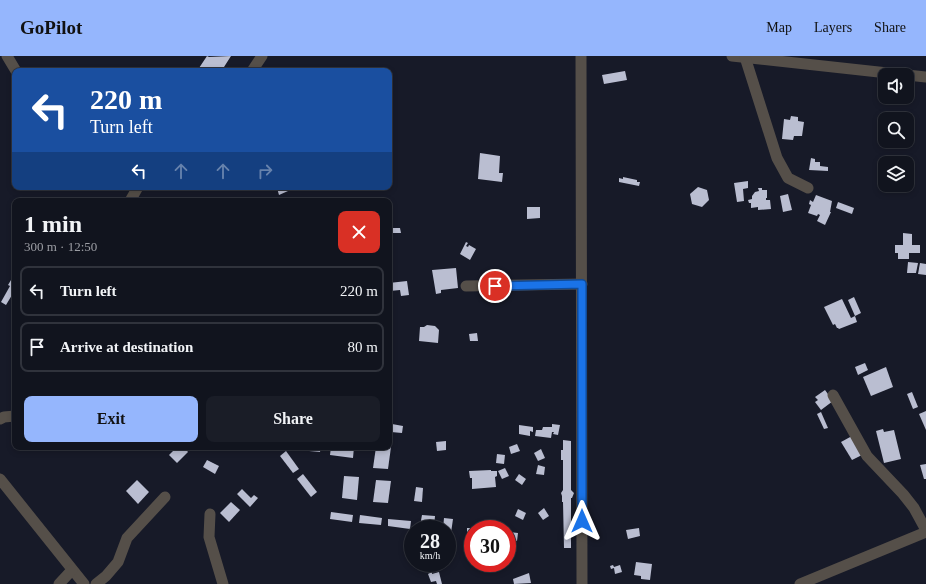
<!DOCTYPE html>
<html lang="en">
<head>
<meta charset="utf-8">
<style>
  body { margin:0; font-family:Georgia,serif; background:#1a1d27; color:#f1f3f6; height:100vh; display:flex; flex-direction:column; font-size:15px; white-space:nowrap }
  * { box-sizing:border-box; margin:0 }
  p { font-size:13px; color:#9c9ea4 }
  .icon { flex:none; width:22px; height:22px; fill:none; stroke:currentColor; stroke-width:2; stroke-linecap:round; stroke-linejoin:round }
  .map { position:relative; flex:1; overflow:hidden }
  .side { position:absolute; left:12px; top:142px; width:380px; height:252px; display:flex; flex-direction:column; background:#11141e; border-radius:8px; box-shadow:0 2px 6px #0003,0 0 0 1px #30333c }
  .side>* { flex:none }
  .guide { position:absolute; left:12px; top:12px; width:380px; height:122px; border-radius:8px; box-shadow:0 2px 6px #0003,0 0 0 1px #30333c; background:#1a4fa0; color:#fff; overflow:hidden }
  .controls { position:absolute; left:878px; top:12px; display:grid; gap:8px }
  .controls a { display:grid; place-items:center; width:36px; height:36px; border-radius:8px; background:#11141e; box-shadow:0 2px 6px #0003,0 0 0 1px #30333c; font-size:20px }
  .speed { position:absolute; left:404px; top:464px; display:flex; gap:8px; font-size:20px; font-weight:700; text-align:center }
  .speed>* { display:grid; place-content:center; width:52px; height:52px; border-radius:50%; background:#11141e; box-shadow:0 2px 6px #0003,0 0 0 1px #30333c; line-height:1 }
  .speed small { font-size:10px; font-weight:400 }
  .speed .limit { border:6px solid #d22; background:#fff; color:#111 }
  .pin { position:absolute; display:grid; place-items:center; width:34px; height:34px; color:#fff; margin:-17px; border:2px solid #fff; border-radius:50%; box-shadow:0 1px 4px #0007 }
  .me { position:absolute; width:44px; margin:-22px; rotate:0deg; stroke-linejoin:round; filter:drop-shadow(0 0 3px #0008) }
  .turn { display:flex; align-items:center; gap:14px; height:84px; padding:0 12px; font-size:18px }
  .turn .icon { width:52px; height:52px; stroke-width:2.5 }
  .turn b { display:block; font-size:28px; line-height:34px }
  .lanes { display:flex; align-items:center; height:38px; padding:0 12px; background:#0003; justify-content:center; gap:20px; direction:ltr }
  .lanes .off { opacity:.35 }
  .round { display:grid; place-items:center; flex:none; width:42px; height:42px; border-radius:8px; background:#1a1d27 }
  .summary { display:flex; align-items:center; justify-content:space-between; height:68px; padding:0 12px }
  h1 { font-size:24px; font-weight:700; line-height:30px }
  .button { display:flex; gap:8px; margin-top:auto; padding:8px 12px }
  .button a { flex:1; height:46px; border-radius:8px; background:#95b6fd; color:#111; font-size:16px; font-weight:700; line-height:46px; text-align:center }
  .button a+a { background:#1a1d27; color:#f1f3f6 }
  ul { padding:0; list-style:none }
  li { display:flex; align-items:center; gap:12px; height:50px; margin:0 8px 6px; padding:0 4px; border:2px solid #30333c; border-radius:8px }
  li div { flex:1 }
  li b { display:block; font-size:15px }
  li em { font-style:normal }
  header { display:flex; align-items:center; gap:24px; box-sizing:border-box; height:56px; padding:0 20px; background:#95b6fd; color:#111 }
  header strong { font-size:19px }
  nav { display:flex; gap:22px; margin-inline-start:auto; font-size:14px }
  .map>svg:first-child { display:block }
  .building { fill:#babed1 }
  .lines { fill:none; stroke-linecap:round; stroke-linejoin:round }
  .minor { stroke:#554f49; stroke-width:11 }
  .route-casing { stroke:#114b97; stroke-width:10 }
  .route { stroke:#1a73e8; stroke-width:7 }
</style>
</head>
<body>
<header>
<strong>GoPilot</strong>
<nav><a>Map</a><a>Layers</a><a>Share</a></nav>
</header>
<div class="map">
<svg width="926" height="528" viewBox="0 0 926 528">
  <rect width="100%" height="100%" fill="#171a28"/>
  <!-- building -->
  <g class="building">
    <path d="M207,0l2,1 22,-1 -7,11 2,1 -2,3h-27z"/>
    <path d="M625,15l2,9 -23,4 -2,-9z"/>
    <path d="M791,60l7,1v4l6,1 -2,14h-8l-1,4 -11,-1 2,-20 6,1z"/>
    <path d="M480,97l20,3 -1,17h4l-1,9 -24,-3z"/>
    <path d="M811,102l4,1v3h5v4l8,1v4l-19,-1z"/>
    <path d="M623,121l14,3v2h3l-1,4 -20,-4v-4l4,1z"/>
    <path d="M748,125v7l-5,1 1,12 -7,1 -3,-19z"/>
    <rect x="898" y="129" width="10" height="6"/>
    <path d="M279,131h7l2,4 -9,4 -2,-7z"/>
    <path d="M698,131l9,3 2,10 -7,7 -10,-3 -2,-10z"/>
    <path d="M758,132h4v2h5v8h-1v2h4l1,9 -13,1v-3l-7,1v-5h-2l-1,-3 4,-1v-3l3,-4 4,-1z"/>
    <path d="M788,138l4,16 -9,2 -3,-16z"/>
    <path d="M816,139l16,6 -2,11h1l-6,13 -8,-4 3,-6 -2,-1 -1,2 -9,-3 3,-8 -2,-1 1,-4 3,2z"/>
    <path d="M838,146l16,6 -2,6 -16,-6z"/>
    <path d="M527,151h13v11l-13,1z"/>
    <path d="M389,172h11l1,5h-12z"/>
    <path d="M903,177l9,1v11h8v8h-11v6h-11v-6h-3v-8h8z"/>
    <path d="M466,186l2,1 -2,3 2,1 1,-2 7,4 -6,11 -10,-6z"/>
    <path d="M908,206l10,1 -2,10h-9z"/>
    <path d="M920,207l6,1v11l-8,-1z"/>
    <path d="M456,212l2,20 -17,2v3l-5,1 -4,-24z"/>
    <path d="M11,224l4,3v7l-9,15 -5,-3 9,-16 -2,-1z"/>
    <path d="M407,225l2,14 -8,1 -1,-6 -10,1 -1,-8z"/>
    <path d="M854,241l7,16 -6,3 -7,-16z"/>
    <path d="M842,243l9,19 4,-2 2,6 -18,7 -1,-1h-1l-2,-4 -2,1 -9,-18z"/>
    <path d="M427,269l8,1 4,4 -1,13 -19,-2 1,-14h4z"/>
    <path d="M477,277l1,8h-8l-1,-7z"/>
    <path d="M865,307l3,7 -10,5 -3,-8z"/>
    <path d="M886,311l7,20 -22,9 -8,-19z"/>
    <path d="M825,334l8,11 -12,9 -6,-8 3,-2 -3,-3z"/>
    <path d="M912,336l6,15 -5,2 -6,-15z"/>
    <path d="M926,355v19l-7,-16z"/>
    <path d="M821,356l7,16 -4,1 -7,-15z"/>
    <path d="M392,368l11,2 -1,7 -11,-1z"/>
    <path d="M552,368l8,1 -2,10 -5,-1 1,-2h-2l-1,6 -16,-2 1,-6h6l1,-3h9z"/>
    <path d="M519,369l14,2v5l-3,-1v5l-11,-2z"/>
    <path d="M883,373l1,3 10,-2 7,29 -17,4 -8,-32z"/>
    <path d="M852,380l10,19 -10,5 -11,-18z"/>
    <path d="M563,384l8,1v49l3,3 -2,5h-1v50h-7l-1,-46h-1v-6l-1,-3 2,-3v-30h-2v-10h2z"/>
    <path d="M446,385v9l-9,1 -1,-9z"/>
    <path d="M517,388l3,7 -9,3 -2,-7z"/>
    <path d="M177,391h7l4,5 -11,11 -8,-8z"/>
    <path d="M298,391h23l-1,5 -22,-2z"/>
    <path d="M331,391h23l-1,11 -23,-3z"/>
    <path d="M376,391h15l-3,22 -15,-1z"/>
    <path d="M541,393l4,9 -7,3 -4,-8z"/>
    <path d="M286,395l13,18 -6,4 -13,-17z"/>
    <path d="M497,398l8,1 -1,9 -8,-1z"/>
    <path d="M207,404l12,6 -4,8 -12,-7z"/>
    <path d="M926,408v15h-2l-4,-14z"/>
    <path d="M538,409l7,2 -1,8 -8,-1z"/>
    <path d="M505,412l4,8 -7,3 -4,-8z"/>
    <path d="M491,414v1h6v5l-2,1 1,10 -24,2v-11h-2l-1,-7z"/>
    <path d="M303,418l14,18 -6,5 -14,-18z"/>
    <path d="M519,418l7,5 -4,6 -7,-5z"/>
    <path d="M344,420l15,1 -2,23 -15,-2z"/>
    <path d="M137,424l12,12 -11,12 -12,-13z"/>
    <path d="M376,424l15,1 -3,22 -15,-1z"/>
    <path d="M416,431l7,1 -1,14 -8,-1z"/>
    <path d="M242,433l9,9 3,-3 4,3 -8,9 -13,-13z"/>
    <path d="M231,446l9,8 -11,12 -9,-9z"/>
    <path d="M544,452l5,8 -6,4 -5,-7z"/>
    <path d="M518,453l8,4 -3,7 -8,-4z"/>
    <path d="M331,456l22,3 -1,7 -22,-3z"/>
    <path d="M360,459l22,3 -1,7 -22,-2z"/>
    <path d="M422,459l13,1 -1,11 -14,-1z"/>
    <path d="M444,462l9,1 -2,14h-4v-4h-4z"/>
    <path d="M388,463l23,2 -1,8 -22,-3z"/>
    <path d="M467,472h6v8l-6,-1z"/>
    <path d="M639,472l1,8 -12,3 -2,-9z"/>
    <path d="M509,476l9,1 -1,8 -9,-1z"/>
    <path d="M636,506l16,2 -2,16 -9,-1v-3l-7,-1z"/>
    <path d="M613,509l1,2 6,-2 2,7 -7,2 -1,-6 -3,1 -1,-3z"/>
    <path d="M432,516v2l7,-2 3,12h-5l-1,-3 -5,1 -3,-8z"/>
    <path d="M529,517l2,10 -17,1 -1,-5z"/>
  </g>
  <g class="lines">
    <!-- minor -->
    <g class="minor">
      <path d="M7,0l9,15"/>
      <path d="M581,0l1,528"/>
      <path d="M732,0l174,19"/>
      <path d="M745,1l32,101 11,20 20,10"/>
      <path d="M252,15l10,-15"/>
      <path d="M907,19l19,2"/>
      <path d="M130,145l8,-14"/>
      <path d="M466,230l116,-2"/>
      <path d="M833,339l34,61 36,38 11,14 12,22"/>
      <path d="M0,363l4,-2 11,-1"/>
      <path d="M0,423l84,105"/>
      <path d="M210,458l-1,23 14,47"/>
      <path d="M59,528l13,-14"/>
      <path d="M96,528l10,-8 12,-14 9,-24 38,-41"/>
      <path d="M800,528l126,-52"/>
    </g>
  </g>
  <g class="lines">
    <!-- route casing -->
    <g class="route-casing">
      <path id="route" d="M495,230l87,-2v237"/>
    </g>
    <!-- route -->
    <use href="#route" class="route"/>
  </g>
</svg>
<div class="controls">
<a><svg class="icon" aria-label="sound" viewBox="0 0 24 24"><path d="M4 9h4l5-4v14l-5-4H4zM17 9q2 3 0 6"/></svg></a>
<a><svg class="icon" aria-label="search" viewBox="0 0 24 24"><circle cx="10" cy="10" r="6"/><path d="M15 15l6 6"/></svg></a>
<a><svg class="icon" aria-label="layers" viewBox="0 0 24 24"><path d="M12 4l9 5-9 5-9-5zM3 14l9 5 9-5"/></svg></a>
</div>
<div class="speed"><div>28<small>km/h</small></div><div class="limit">30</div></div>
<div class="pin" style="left:495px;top:230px;background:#d93025"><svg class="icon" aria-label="arrive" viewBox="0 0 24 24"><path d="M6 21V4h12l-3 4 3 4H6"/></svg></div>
<svg class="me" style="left:582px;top:465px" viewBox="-20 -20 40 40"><path d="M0-17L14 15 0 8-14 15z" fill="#1a73e8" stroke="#fff" stroke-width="4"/></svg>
<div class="guide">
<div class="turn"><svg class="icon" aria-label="left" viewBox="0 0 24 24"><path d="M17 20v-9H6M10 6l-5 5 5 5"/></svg><div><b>220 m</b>Turn left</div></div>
<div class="lanes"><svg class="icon" aria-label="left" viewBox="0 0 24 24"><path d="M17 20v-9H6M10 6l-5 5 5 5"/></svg><svg class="icon off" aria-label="ahead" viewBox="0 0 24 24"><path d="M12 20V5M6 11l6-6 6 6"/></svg><svg class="icon off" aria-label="ahead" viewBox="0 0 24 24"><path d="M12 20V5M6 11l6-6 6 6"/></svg><svg class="icon off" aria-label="right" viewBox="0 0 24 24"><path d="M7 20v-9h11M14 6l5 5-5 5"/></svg></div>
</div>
<section class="side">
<div class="summary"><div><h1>1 min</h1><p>300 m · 12:50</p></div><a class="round" style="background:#d93025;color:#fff"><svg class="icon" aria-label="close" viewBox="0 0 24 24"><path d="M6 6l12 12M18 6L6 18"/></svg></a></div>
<ul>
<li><svg class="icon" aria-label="left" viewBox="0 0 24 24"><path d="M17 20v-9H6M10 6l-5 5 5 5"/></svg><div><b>Turn left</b></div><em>220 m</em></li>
<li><svg class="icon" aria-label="arrive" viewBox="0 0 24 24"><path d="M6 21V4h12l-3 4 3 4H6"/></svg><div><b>Arrive at destination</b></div><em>80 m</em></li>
</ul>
<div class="button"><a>Exit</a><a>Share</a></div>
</section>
</div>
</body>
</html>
